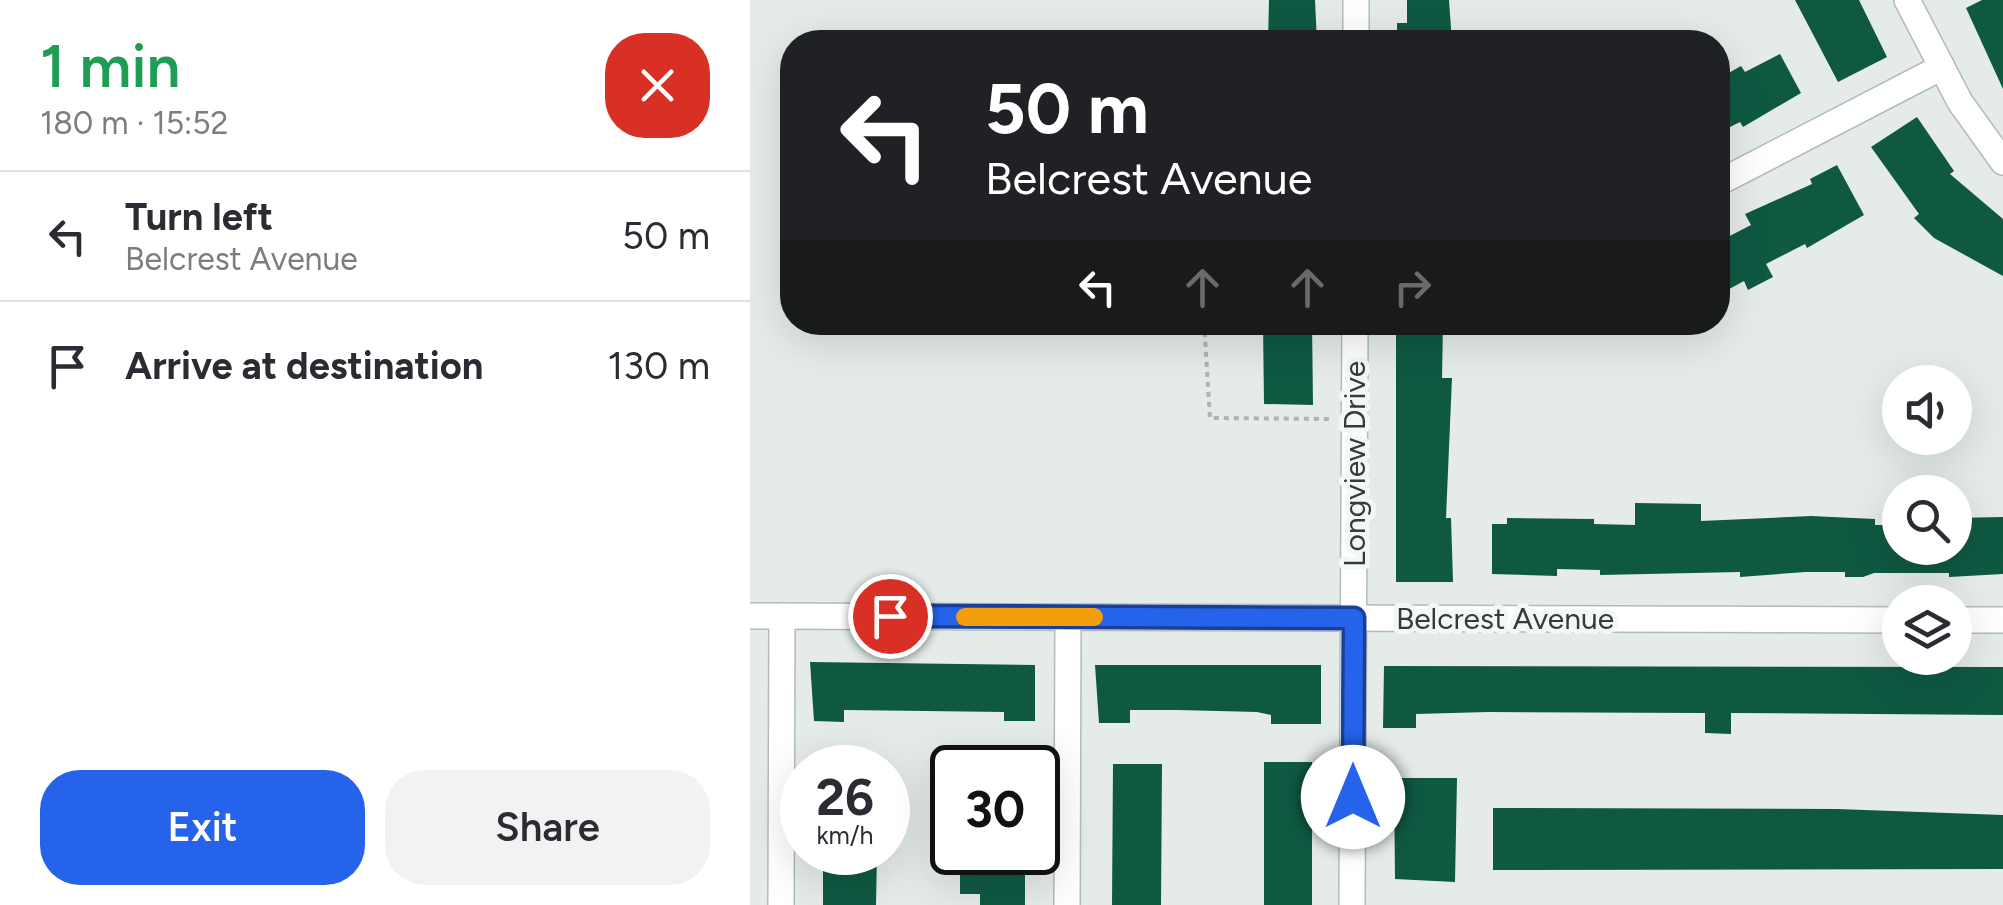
<!DOCTYPE html>
<html lang="en">
<head>
<meta charset="utf-8">
<style>
  body { margin:0; font-family:Figtree,sans-serif; background:#f2f2f3; color:#2b2b33; height:100vh; display:flex; flex-direction:column; font-size:38px; white-space:nowrap }
  * { box-sizing:border-box; margin:0 }
  p { font-size:32px; color:#7c7c81 }
  .icon { flex:none; width:55px; height:55px; fill:none; stroke:currentColor; stroke-width:2; stroke-linecap:round; stroke-linejoin:round }
  .map { position:relative; flex:1; overflow:hidden }
  .sheet { display:flex; flex-direction:column; background:#fff; width:750px }
  .sheet>* { flex:none }
  .guide { position:absolute; left:30px; top:30px; width:950px; height:305px; border-radius:40px; box-shadow:0 10px 40px #0002; background:#202124; color:#fff; overflow:hidden }
  .buttons { position:absolute; left:1132px; top:365px; display:grid; gap:20px }
  .buttons a { display:grid; place-items:center; width:90px; height:90px; border-radius:50%; background:#fff; box-shadow:0 10px 40px #0002; font-size:50px }
  .speed { position:absolute; left:30px; top:745px; display:flex; gap:20px; font-size:50px; font-weight:700; text-align:center }
  .speed>* { display:grid; place-content:center; width:130px; height:130px; border-radius:50%; background:#fff; box-shadow:0 10px 40px #0002; line-height:1 }
  .speed small { font-size:25px; font-weight:400 }
  .speed .limit { border:5px solid #111; border-radius:15px; background:#fff; color:#111 }
  .pin { position:absolute; display:grid; place-items:center; width:85px; height:85px; color:#fff; margin:-42px; border:5px solid #fff; border-radius:50%; box-shadow:0 2px 10px #0007 }
  .me { position:absolute; width:110px; margin:-55px; rotate:0deg; stroke-linejoin:round; filter:drop-shadow(0 0 8px #0008) }
  .turn { display:flex; align-items:center; gap:35px; height:210px; padding:0 40px; font-size:45px }
  .turn .icon { width:130px; height:130px; stroke-width:2.5 }
  .turn b { display:block; font-size:70px; line-height:85px }
  .lanes { display:flex; align-items:center; height:95px; padding:0 40px; background:#0003; justify-content:center; gap:50px; direction:ltr }
  .lanes .off { opacity:.35 }
  .round { display:grid; place-items:center; flex:none; width:105px; height:105px; border-radius:40px; background:#f2f2f3 }
  .headline { display:flex; align-items:center; justify-content:space-between; height:170px; padding:0 40px }
  h1 { font-size:60px; font-weight:600; line-height:75px; color:#1e9e55 }
  .primary-button { display:flex; gap:20px; margin-top:auto; padding:20px 40px }
  .primary-button a { flex:1; height:115px; border-radius:40px; background:#2563eb; color:#fff; font-size:40px; font-weight:600; line-height:115px; text-align:center }
  .primary-button a+a { background:#f2f2f3; color:#2b2b33 }
  ul { padding:0; list-style:none }
  li { display:flex; align-items:center; gap:30px; height:130px; padding:0 40px; border-top:2px solid #e1e1e2 }
  li div { flex:1 }
  li b { display:block; font-size:38px }
  li em { font-style:normal }
  main { display:flex; flex:1; min-height:0 }
  .map>svg:first-child { display:block }
  .building { fill:#0f5943 }
  .lines { fill:none; stroke-linecap:round; stroke-linejoin:round }
  .street-casing { stroke:#b3bab7; stroke-width:28 }
  .path { stroke:#afb4b2; stroke-width:4; stroke-dasharray:5 5; stroke-linecap:butt }
  .street { stroke:#fff; stroke-width:25 }
  .route-casing { stroke:#184099; stroke-width:25 }
  .route { stroke:#2563eb; stroke-width:18 }
  .slow { stroke:#f59e0b; stroke-width:18 }
  .labels { text-anchor:middle; dominant-baseline:central; stroke-width:10; stroke-linejoin:round; paint-order:stroke }
  .street-label { font-size:30px; fill:#383a39; stroke:#f1f8f5 }
</style>
</head>
<body>
<main>
<section class="sheet">
<div class="headline"><div><h1>1 min</h1><p>180 m · 15:52</p></div><a class="round" style="background:#d93025;color:#fff"><svg class="icon" aria-label="close" viewBox="0 0 24 24"><path d="M6 6l12 12M18 6L6 18"/></svg></a></div>
<ul>
<li><svg class="icon" aria-label="left" viewBox="0 0 24 24"><path d="M17 20v-9H6M10 6l-5 5 5 5"/></svg><div><b>Turn left</b><p>Belcrest Avenue</p></div><em>50 m</em></li>
<li><svg class="icon" aria-label="arrive" viewBox="0 0 24 24"><path d="M6 21V4h12l-3 4 3 4H6"/></svg><div><b>Arrive at destination</b></div><em>130 m</em></li>
</ul>
<div class="primary-button"><a>Exit</a><a>Share</a></div>
</section>
<div class="map">
<svg width="1253" height="905" viewBox="0 0 1253 905">
  <rect width="100%" height="100%" fill="#e4ebe8"/>
  <!-- building -->
  <g class="building">
    <path d="M519,0h46l2,42h-49z"/>
    <path d="M657,0h42l3,42h-55v-19h10z"/>
    <path d="M1045,0h64l28,57 -49,25z"/>
    <path d="M1232,0h21v89l-37,-81z"/>
    <path d="M1030,54l21,39 -58,34 -3,-5 -22,11v-54l23,-13 4,6z"/>
    <path d="M1167,117l37,54 -4,3 53,45v57l-69,-38 -20,-20 5,-4 -48,-67z"/>
    <path d="M1087,165l27,50 -57,33 -2,-4 -39,20 7,13 -25,13 -4,-9 -26,14v-53l33,-17 -6,-11 67,-30 -2,-5z"/>
    <path d="M513,322h49l1,83 -49,-1z"/>
    <path d="M646,322h47l-1,56h10l-6,140h5l2,64h-57z"/>
    <path d="M885,503l66,1v17l110,-5 64,3v6h25v23h55v-30l48,-1v57l-54,3v-4h-75l-11,4h-18v-5h-40l-65,5v-5l-140,3v-5l-43,-1v7l-65,-2v-50h15v-6l87,1v5l41,1z"/>
    <path d="M60,662l225,3v56h-31v-9l-160,-2v12l-30,-1z"/>
    <path d="M345,665h226v59h-50v-9l-14,-3 -79,-2h-48v13h-31z"/>
    <path d="M634,666l619,1v48l-272,-2v21l-26,-1v-20l-217,-1 -72,2v14h-33z"/>
    <rect x="514" y="762" width="48" height="143"/>
    <path d="M363,764h49l-1,141h-49z"/>
    <path d="M644,778h63l-2,104 -60,-3z"/>
    <path d="M743,808l344,1 166,6v54l-510,1z"/>
    <path d="M73,852h54l-1,53h-53z"/>
    <path d="M230,852h45v53h-45v-11h-20v-28h20z"/>
  </g>
  <g class="lines">
    <!-- street casing -->
    <g class="street-casing">
      <g id="street">
        <path d="M1157,0l53,102 43,60"/>
        <path d="M606,42v-42"/>
        <path d="M968,183l224,-116"/>
        <path d="M0,616l1150,4"/>
        <path d="M1205,620h48"/>
        <path d="M31,905l1,-289"/>
        <path d="M317,905l1,-288"/>
        <path d="M602,905l3,-583"/>
      </g>
    </g>
    <!-- path -->
    <path class="path" d="M454,322l6,96 119,1"/>
    <!-- street -->
    <use href="#street" class="street"/>
  </g>
  <g class="lines">
    <!-- route casing -->
    <g class="route-casing">
      <path id="route" d="M140,616l464,2 -1,179"/>
    </g>
    <!-- route -->
    <use href="#route" class="route"/>
    <!-- slow -->
    <path class="slow" d="M215,617h129"/>
  </g>
  <g class="labels">
    <!-- street labels -->
    <g class="street-label">
      <text transform="translate(604 464) rotate(-90)">Longview Drive</text>
      <text x="755" y="618">Belcrest Avenue</text>
    </g>
  </g>
</svg>
<div class="buttons">
<a><svg class="icon" aria-label="sound" viewBox="0 0 24 24"><path d="M4 9h4l5-4v14l-5-4H4zM17 9q2 3 0 6"/></svg></a>
<a><svg class="icon" aria-label="search" viewBox="0 0 24 24"><circle cx="10" cy="10" r="6"/><path d="M15 15l6 6"/></svg></a>
<a><svg class="icon" aria-label="layers" viewBox="0 0 24 24"><path d="M12 4l9 5-9 5-9-5zM3 14l9 5 9-5"/></svg></a>
</div>
<div class="speed"><div>26<small>km/h</small></div><div class="limit">30</div></div>
<div class="pin" style="left:140px;top:616px;background:#d93025"><svg class="icon" aria-label="arrive" viewBox="0 0 24 24"><path d="M6 21V4h12l-3 4 3 4H6"/></svg></div>
<svg class="me" style="left:603px;top:797px" viewBox="-20 -20 40 40"><circle r="19" fill="#fff"/><path d="M0-13L10 11 0 6-10 11z" fill="#2563eb"/></svg>
<div class="guide">
<div class="turn"><svg class="icon" aria-label="left" viewBox="0 0 24 24"><path d="M17 20v-9H6M10 6l-5 5 5 5"/></svg><div><b>50 m</b>Belcrest Avenue</div></div>
<div class="lanes"><svg class="icon" aria-label="left" viewBox="0 0 24 24"><path d="M17 20v-9H6M10 6l-5 5 5 5"/></svg><svg class="icon off" aria-label="ahead" viewBox="0 0 24 24"><path d="M12 20V5M6 11l6-6 6 6"/></svg><svg class="icon off" aria-label="ahead" viewBox="0 0 24 24"><path d="M12 20V5M6 11l6-6 6 6"/></svg><svg class="icon off" aria-label="right" viewBox="0 0 24 24"><path d="M7 20v-9h11M14 6l5 5-5 5"/></svg></div>
</div>
</div>
</main>
</body>
</html>
